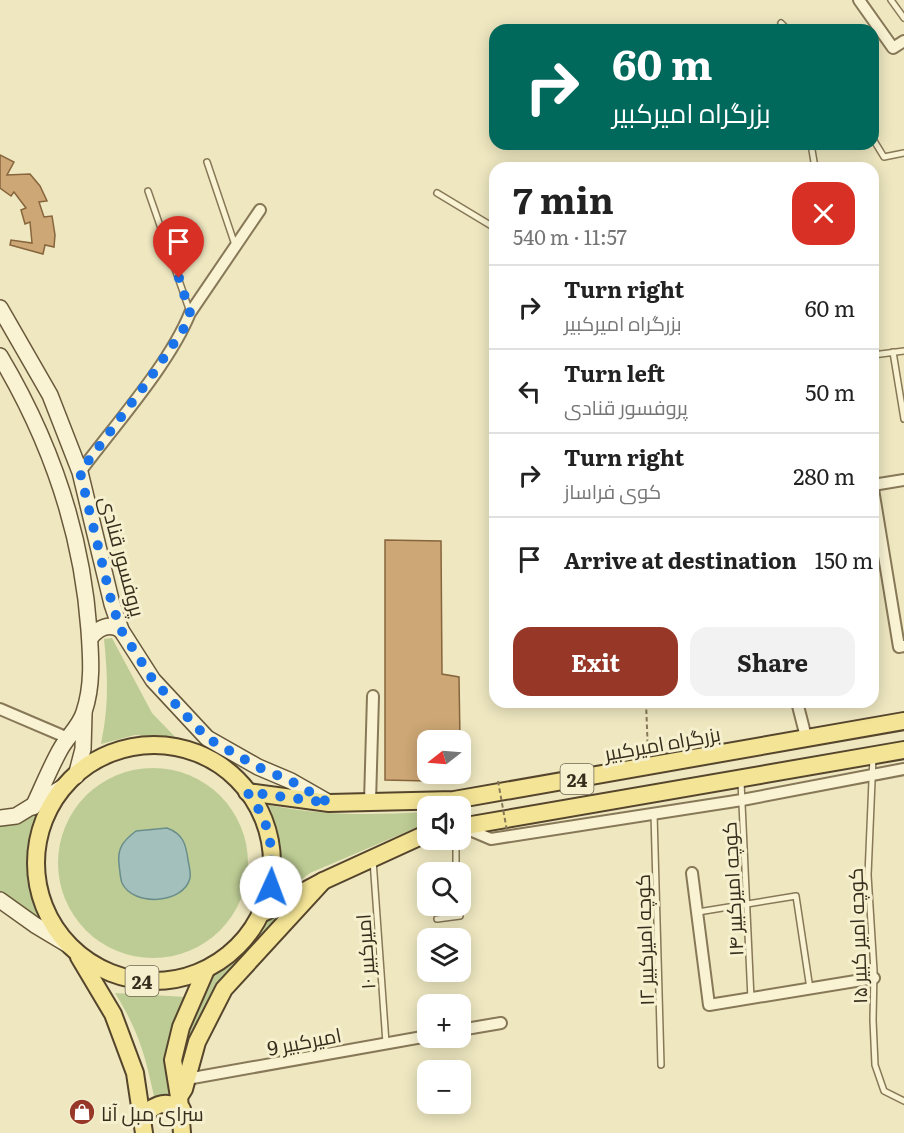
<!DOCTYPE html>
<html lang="en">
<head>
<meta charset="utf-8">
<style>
  body { margin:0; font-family:Literata,Cairo,serif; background:#f2f2f2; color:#222; height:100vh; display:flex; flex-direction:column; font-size:22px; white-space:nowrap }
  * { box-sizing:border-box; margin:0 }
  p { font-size:20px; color:#767676 }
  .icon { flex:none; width:33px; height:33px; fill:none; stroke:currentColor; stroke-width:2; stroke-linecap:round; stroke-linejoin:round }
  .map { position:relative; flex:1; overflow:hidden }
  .details { position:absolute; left:489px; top:162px; width:390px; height:546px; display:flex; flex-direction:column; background:#fff; border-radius:18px; box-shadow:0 3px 15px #0003 }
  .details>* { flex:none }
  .guide { position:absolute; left:489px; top:24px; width:390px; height:126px; border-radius:18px; box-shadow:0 3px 15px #0003; background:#00695c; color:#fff; overflow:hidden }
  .needle { width:39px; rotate:253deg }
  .tools { position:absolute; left:417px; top:730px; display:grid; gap:12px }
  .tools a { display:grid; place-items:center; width:54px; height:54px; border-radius:12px; background:#fff; box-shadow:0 3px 15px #0003; font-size:30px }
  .pin { position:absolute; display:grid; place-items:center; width:51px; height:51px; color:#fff; margin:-62px -26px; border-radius:50% 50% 50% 0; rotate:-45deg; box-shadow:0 0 6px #0007 }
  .pin .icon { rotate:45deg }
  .me { position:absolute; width:66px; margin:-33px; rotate:2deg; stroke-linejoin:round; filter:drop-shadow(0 0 4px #0008) }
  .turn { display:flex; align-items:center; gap:21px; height:126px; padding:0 24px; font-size:27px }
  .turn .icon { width:78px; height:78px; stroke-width:2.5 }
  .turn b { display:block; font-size:42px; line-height:51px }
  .round { display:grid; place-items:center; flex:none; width:63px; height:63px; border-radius:18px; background:#f2f2f2 }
  .summary { display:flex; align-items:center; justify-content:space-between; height:102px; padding:0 24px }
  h1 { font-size:36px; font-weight:700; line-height:45px }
  .cta { display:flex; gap:12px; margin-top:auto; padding:12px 24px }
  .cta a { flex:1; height:69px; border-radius:18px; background:#973727; color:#fff; font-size:24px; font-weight:700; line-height:69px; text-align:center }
  .cta a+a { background:#f2f2f2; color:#222 }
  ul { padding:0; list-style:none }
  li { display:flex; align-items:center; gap:18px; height:84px; padding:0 24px; border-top:2px solid #e0e0e0 }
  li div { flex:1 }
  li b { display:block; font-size:22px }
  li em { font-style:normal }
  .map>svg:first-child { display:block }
  .green { fill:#bdcc94 }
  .water { fill:#a3c0bc; stroke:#6a8e8a; stroke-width:1.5 }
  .building { fill:#cda775; stroke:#87653d; stroke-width:1.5 }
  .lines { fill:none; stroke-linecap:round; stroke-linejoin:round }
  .lane-casing { stroke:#877858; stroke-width:8 }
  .street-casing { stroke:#877858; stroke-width:14 }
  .secondary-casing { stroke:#69593b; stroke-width:18 }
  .primary-casing { stroke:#55452c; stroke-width:20 }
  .path { stroke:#877858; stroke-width:2; stroke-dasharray:4.5 3; stroke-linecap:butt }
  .lane { stroke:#f9f3d3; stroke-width:5 }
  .street { stroke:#f9f3d3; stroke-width:10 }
  .secondary { stroke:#f9f3d3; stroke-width:15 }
  .primary { stroke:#f3e496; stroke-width:16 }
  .path-bridge { stroke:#877858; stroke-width:2; stroke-dasharray:4.5 3; stroke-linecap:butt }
  .route { stroke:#1a73e8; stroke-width:10; stroke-dasharray:0 18 }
  .labels { text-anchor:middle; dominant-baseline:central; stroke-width:6; stroke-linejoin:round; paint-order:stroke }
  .shield { fill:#f6f0cf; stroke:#706852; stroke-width:1.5 }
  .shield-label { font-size:18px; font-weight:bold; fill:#372d1c }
  .street-label { font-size:20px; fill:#372d1c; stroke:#f6f0cf }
  .poi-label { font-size:20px; fill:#372d1c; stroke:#f6f0cf; text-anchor:start }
</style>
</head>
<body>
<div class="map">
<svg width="904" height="1133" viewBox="0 0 904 1133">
  <rect width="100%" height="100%" fill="#eee7c0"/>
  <!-- green -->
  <g class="green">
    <path d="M112,638l40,75 25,26 -42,-4 -34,9c8,-39 7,-65 3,-105z"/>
    <circle cx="153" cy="863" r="95"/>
    <path d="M47,801l-15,46 1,38 20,49 -53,-38v-74z"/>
    <path d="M269,805c52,11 103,10 156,7l2,11 -117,50 -28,21c1,-36 -1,-55 -13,-89z"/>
    <path d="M323,881l-89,96 -55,120 2,-70 24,-55 20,-16 40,-44z"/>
    <path d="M115,993l71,4 -16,97 -16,2c-9,-42 -16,-66 -39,-103z"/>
  </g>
  <!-- water -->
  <path class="water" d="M167,828c16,6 19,16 21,32 1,5 3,13 2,18 -6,26 -57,29 -68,5 -2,-5 -2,-13 -3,-18 -2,-17 4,-24 17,-34z"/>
  <!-- building -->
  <g class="building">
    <path d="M0,155l14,7 -7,13 23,-1 10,12 7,15 -8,1 5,15 8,-1 3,19 -1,12 -9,-2 -2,9 -33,-9 1,-5 21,3 -2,-21 -5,2 -4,-14 5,-2 -12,-16 -3,4 -11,-8z"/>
    <path d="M385,540l56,1 1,133 17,3 1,64h-32v40l-43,-1z"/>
  </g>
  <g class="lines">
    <!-- lane casing -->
    <g class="lane-casing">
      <g id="lane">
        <path d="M891,0l13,18"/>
        <path d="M781,23l7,7"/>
        <path d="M873,139l11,18 20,-4"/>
        <path d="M811,144l4,24"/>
        <path d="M207,162l28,83"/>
        <path d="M148,191l42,121"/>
        <path d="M437,193l58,35"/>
        <path d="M873,337l3,18"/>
        <path d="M893,352l11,67"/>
        <path d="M873,355l31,-4"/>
        <path d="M873,757l-5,118 6,96 -1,49 2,45 9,26 20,10"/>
        <path d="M741,782l10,217"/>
        <path d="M654,814l7,251"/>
        <path d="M456,840v33"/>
        <path d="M373,860l13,183"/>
        <path d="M698,912l98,-16 14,93"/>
        <path d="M437,919l23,-3 -1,-10"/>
      </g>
    </g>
    <!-- street casing -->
    <g class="street-casing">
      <g id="street">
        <path d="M859,0l34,48 11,-7"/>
        <path d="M80,472c34,-46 89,-107 110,-159l70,-103"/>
        <path d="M873,485l31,-5"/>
        <path d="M873,489l26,158 5,-1"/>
        <path d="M797,702l9,35"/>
        <path d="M0,709l68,29"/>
        <path d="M370,802l3,-106"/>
        <path d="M465,828l26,11 251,-39 162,-31"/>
        <path d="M692,873l17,132 165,-27"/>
        <path d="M460,1030l41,-7"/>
        <path d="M187,1079l241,-43"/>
      </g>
    </g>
    <!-- secondary casing -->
    <g class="secondary-casing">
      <g id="secondary">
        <path d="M0,308l50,87 30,77 32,132 9,26 32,50 54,58 51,29 33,14 35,20"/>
        <path d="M0,356c50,84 82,177 89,274 2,28 4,55 -5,82 -4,14 -17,25 -24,38 -10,18 -18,38 -27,57"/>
        <path d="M90,638c8,-10 19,-16 31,-8"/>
        <path d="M76,776l7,-27 1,-35"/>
        <path d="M0,818l16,-2 49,-30"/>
        <path d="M0,900l35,25 35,21"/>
      </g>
    </g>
    <!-- primary casing -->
    <g class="primary-casing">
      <g id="primary">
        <circle cx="154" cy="863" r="118"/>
        <path d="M247,792l82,11 125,-3 450,-79"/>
        <path d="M460,827l444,-77"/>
        <path d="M265,912l58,-31 105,-48"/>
        <path d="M79,957l34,57 22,59 9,60"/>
        <path d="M179,1097l-6,-37 8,-33 24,-55"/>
        <path d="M142,1122c8,-18 23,-23 40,-13"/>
        <path d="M182,1133l-3,-36 5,-8 13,-47 27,-53 99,-108"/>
      </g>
    </g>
    <!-- path -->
    <path class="path" d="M646,702l2,52"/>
    <!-- lane -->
    <use href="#lane" class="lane"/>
    <!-- street -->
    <use href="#street" class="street"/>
    <!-- secondary -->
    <use href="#secondary" class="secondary"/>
    <!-- primary -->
    <use href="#primary" class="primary"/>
    <!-- path-bridge -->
    <path class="path-bridge" d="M498,781l9,50"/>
  </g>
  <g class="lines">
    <!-- route -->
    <path class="route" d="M179,278l11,35 -7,17 -35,51 -68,91 32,132 9,26 32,50 54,58 51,29 33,14 38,22 -82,-11c25,33 26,55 24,95"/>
  </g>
  <!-- icons -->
  <defs>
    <g id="shop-disc" transform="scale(1.35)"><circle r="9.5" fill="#973727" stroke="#f6f0cf"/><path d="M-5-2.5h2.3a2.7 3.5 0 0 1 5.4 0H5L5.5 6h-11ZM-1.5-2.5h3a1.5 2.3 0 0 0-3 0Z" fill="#fff"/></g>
  </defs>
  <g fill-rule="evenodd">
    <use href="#shop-disc" x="82" y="1112"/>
  </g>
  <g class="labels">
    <!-- shield labels -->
    <g class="shield">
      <rect x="560.5" y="764" width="33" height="30" rx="4.5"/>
      <rect x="125.5" y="966" width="33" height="30" rx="4.5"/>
    </g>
    <g class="shield-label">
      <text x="577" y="779">24</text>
      <text x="142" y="981">24</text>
    </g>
    <!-- street labels -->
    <g class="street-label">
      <text transform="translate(124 556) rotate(75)">پروفسور قنادی</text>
      <text transform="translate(662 742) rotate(-10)">بزرگراه امیرکبیر</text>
      <text transform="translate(731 889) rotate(-93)">کوچه امیرکبیر ۱۴</text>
      <text transform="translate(856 936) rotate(-92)">کوچه امیر کبیر ۱۵</text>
      <text transform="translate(643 940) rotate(-92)">کوچه امیرکبیر ۱۲</text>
      <text transform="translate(364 952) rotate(-94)">امیرکبیر ۱۰</text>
      <text transform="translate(304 1040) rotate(-11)">امیرکبیر 9</text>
    </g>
    <!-- poi labels -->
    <g class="poi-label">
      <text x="101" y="1112">سرای مبل آنا</text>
    </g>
  </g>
</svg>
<div class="tools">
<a><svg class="needle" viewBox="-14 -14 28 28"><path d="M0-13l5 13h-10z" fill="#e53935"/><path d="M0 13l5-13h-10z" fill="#767676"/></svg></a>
<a><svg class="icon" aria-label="sound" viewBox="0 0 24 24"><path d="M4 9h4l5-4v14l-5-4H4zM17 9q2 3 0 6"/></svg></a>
<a><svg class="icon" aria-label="search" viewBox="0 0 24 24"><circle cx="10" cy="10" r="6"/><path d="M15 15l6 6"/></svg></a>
<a><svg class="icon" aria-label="layers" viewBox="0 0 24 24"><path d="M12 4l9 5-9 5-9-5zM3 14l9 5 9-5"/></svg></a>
<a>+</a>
<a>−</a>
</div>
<div class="pin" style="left:179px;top:278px;background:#d93025"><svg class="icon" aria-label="arrive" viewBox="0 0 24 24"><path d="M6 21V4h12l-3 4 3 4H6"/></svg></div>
<svg class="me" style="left:271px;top:887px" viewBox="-20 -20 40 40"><circle r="19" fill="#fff"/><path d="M0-13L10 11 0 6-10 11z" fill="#1a73e8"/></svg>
<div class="guide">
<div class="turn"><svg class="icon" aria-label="right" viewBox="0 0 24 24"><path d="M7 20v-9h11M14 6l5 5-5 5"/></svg><div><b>60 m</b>بزرگراه امیرکبیر</div></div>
</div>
<section class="details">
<div class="summary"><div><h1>7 min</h1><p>540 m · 11:57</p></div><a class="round" style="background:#d93025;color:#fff"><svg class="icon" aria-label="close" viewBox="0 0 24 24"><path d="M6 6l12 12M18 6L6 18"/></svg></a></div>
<ul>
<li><svg class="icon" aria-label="right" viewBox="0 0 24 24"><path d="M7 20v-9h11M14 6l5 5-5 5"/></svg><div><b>Turn right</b><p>بزرگراه امیرکبیر</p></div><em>60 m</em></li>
<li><svg class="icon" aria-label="left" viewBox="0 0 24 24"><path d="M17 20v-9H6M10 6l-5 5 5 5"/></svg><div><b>Turn left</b><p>پروفسور قنادی</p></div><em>50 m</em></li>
<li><svg class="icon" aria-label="right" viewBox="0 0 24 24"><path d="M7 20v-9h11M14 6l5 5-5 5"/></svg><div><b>Turn right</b><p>کوی فراساز</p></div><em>280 m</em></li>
<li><svg class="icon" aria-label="arrive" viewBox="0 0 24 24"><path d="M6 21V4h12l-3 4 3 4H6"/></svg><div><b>Arrive at destination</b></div><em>150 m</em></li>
</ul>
<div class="cta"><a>Exit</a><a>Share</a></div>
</section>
</div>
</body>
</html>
